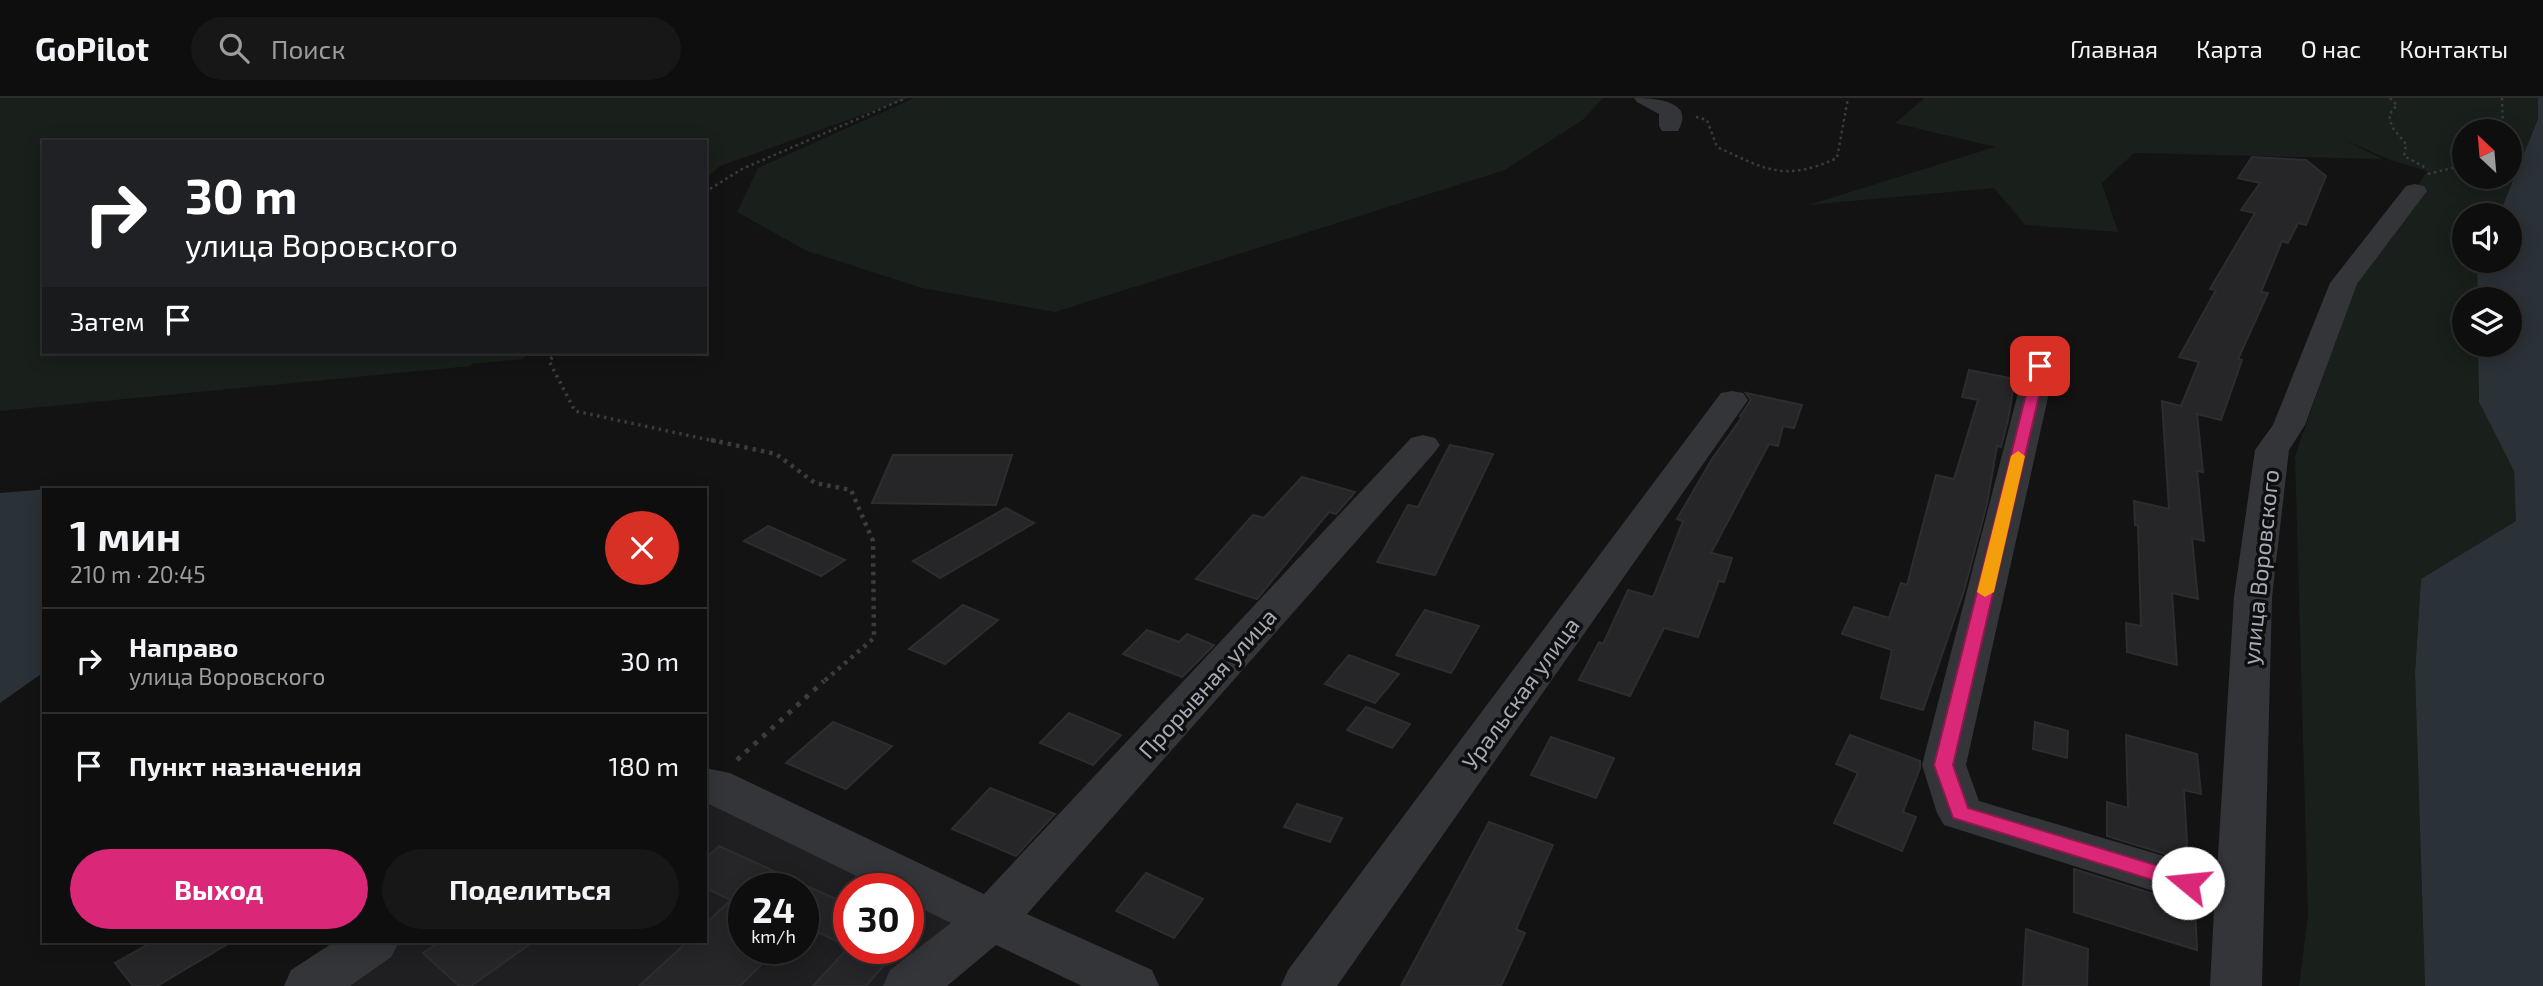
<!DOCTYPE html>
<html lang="ru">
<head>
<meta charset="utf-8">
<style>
  body { margin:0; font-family:"Exo 2",sans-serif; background:#171718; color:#f1f3f6; height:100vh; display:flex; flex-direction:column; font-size:26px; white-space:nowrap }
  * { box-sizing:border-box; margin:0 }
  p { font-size:23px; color:#9b9c9e }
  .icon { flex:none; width:38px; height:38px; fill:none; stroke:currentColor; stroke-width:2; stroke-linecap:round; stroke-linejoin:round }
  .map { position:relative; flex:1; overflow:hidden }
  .sheet { position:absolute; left:42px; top:390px; width:665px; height:455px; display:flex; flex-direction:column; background:#0e0e0f; border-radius:0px; box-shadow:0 4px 18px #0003,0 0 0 2px #2e2e2f }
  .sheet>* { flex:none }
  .guide { position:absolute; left:42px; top:42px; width:665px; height:214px; border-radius:0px; box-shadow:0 4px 18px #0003,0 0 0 2px #2e2e2f; background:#202124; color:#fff; overflow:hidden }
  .needle { width:46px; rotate:334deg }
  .buttons { position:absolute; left:2452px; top:21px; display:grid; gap:14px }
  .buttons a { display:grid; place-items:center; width:70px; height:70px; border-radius:50%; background:#0e0e0f; box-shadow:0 4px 18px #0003,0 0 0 2px #2e2e2f; font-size:35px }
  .speed { position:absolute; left:728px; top:775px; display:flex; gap:14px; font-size:35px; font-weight:700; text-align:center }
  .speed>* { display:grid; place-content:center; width:91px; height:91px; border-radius:50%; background:#0e0e0f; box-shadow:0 4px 18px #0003,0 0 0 2px #2e2e2f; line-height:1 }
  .speed small { font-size:18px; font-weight:400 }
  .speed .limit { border:10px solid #d22; background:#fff; color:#111 }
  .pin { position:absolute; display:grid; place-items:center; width:60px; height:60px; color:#fff; margin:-30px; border-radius:14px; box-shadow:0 4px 10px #0006 }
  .me { position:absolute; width:77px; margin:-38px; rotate:287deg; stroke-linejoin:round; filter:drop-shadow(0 0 5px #0008) }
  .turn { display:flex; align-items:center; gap:24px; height:147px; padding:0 28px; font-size:32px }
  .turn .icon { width:91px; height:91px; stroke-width:2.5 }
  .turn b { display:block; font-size:49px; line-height:60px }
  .then { display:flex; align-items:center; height:66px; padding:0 28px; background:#0003; gap:14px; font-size:26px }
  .round { display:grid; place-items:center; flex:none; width:74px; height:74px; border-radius:37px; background:#171718 }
  .summary { display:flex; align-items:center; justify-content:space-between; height:119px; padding:0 28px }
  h1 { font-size:42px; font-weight:700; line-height:52px }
  .action { display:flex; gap:14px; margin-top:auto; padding:14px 28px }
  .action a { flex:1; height:80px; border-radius:42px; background:#db2777; color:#fff; font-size:28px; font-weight:700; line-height:80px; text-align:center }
  .action a+a { background:#171718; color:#f1f3f6 }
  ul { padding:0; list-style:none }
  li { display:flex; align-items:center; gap:21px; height:105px; padding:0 28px; border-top:2px solid #2e2e2f }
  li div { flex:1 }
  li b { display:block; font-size:26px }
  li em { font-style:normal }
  header { display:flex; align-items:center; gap:42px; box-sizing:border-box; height:98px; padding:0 35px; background:#0e0e0f; border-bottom:2px solid #2e2e2f }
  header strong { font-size:33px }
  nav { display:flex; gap:38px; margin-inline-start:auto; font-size:24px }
  .search { width:490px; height:63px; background:#171718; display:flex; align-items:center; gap:18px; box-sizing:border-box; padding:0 24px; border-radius:38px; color:#9b9c9e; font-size:26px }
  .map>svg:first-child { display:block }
  .built { fill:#1f1f21; fill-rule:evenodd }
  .green { fill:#191f1a; fill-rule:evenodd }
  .water { fill:#2a3137 }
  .building { fill:#262628; stroke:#2d2d30; stroke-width:2 }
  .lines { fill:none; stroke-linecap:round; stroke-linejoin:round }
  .path-far3 { stroke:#3a3c40; stroke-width:2.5; stroke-dasharray:2.5 3.5; stroke-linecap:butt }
  .path-far2 { stroke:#3a3c40; stroke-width:3.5; stroke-dasharray:2.5 4.5; stroke-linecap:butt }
  .path-far1 { stroke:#3a3c40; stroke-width:4.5; stroke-dasharray:3.5 5; stroke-linecap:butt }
  .path { stroke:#3a3c40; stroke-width:5; stroke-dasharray:4.5 7; stroke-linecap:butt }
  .minor { fill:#343539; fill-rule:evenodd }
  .route { fill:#db2777; stroke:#8e194d; stroke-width:2 }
  .slow { fill:#f59e0b }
  .labels { text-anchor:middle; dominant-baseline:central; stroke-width:7; stroke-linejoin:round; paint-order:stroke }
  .street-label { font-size:23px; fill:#a5a9b4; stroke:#0e0e0f }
</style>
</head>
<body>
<header>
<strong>GoPilot</strong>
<div class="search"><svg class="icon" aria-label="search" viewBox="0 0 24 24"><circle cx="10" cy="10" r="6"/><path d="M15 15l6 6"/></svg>Поиск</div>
<nav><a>Главная</a><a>Карта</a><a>О нас</a><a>Контакты</a></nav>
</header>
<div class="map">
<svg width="2543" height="888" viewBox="0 0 2543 888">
  <rect width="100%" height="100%" fill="#131314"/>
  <!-- built -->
  <path class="built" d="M705,692l271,132 -78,64h-574l63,-44h318zM744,791h59v59h-59zM849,791h59v59h-59z"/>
  <!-- green -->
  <g class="green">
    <path d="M0,0h909l-189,68 -15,14v-38h-661v210h486l-7,7 -52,5v2l-471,45z"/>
    <path d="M914,0h689l-19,21 -79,51 -450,142 -133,-24 -115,-37 -70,-39 21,-44z"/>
    <path d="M1925,0h613v21l-39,96h-35v46h17l-4,8 1,30h-14v46h14l1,57 35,69 3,50 -96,58 -6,94 10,313h-126l9,-71 -13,-459 60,-169 72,-116 -37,-11 -45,-20 37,19 -248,-6 -32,30 16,49 -93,-7 -31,-37 -186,17 187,-58 -100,-24zM2464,33h46v46h-46z"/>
  </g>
  <!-- water -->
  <g class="water">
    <path d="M2538,0h5v888h-118l-10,-313 6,-94 95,-58 -2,-50 -35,-69 -1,-57h32v-46h-32l-1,-30 4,-8h29v-46h-11l39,-96z"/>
    <path d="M74,389l16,3h-46v182l-44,31v-210z"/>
  </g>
  <!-- building -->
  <g class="building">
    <path d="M2252,59l54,3 20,16 -20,49 -8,-2 -10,20 -6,-2 -21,51 7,1 -30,66 4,1 -21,60 -24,-6 6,58 -6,-1 7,70 -12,-3 6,61 -26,-6 5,72 -50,-13 -1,-29 15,3 -3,-100 -3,-1 -1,-24 35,8 -7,-108 19,5 18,-44 -20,-5 37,-67 -6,-1 45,-76 -14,-3 19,-27 -22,-5z"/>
    <path d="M1969,272l46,9 -7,41 -7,27 -4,-1 -10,58 -23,87 -41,119 -42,-12 11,-48 -50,-16 12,-27 35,11 12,-35 6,2 29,-110 18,4 24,-79 -16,-3z"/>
    <path d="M1746,295l56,12 -8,23 -11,-2 -5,20 -9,-2 -58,109 21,5 -8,24 -5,-1 -21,56 -34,-9 -34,68 -51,-16 20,-38 4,2 25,-54 25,7 30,-76 -6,-2 35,-60 30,-42 -2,-1 11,-16z"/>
    <path d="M1450,347l43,9 -58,121 -58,-13 31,-57 10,2z"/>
    <path d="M893,357h119l-16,50 -124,-2z"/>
    <path d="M1302,379l53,15 -19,22 -7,-2 -72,87 -61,-20 57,-64 11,3z"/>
    <path d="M1006,410l28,15 -94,55 -27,-17z"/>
    <path d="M768,428l77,34 -24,16 -77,-35z"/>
    <path d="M963,507l35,15 -53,44 -36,-15z"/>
    <path d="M1425,512l54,16 -28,47 -55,-18z"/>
    <path d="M1147,532l32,12 8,-8 27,11 -32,32 -59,-23z"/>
    <path d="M1349,557l50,19 -24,29 -50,-19z"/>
    <path d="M1366,609l44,17 -18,24 -45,-18z"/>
    <path d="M1069,615l52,22 -28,30 -53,-22z"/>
    <path d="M833,624l59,24 -46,43 -60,-26z"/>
    <path d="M2035,624l33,9 -1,27 -34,-9z"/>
    <path d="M1850,637l70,26v7l-17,44 13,5 -14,34 -68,-28 24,-50 -22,-9z"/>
    <path d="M2126,637l71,19 4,40 -17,-4 4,71 -81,-25v-34l21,6z"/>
    <path d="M1551,639l63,21 -18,40 -65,-23z"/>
    <path d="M990,690l65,26 -39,42 -64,-27z"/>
    <path d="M1297,706l45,14 -12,24 -46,-15z"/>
    <path d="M1489,724l64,23 -37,84 9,4 -24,53h-100z"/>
    <path d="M719,748l130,59v42l-46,-22v-36h-59v59h34l-38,38h-101l48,-44h18v-18l26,-24 -26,-12v-29z"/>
    <path d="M2074,771l121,38 2,43 -123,-38z"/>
    <path d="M1146,775l57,26 -29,39 -58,-27z"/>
    <path d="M2026,831l62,20 -1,37h-64z"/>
    <path d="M152,844h79l-74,44h-24l-18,-23z"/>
    <path d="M440,844h93l-62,44h-12l-36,-33z"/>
    <path d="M848,850h51l-33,38h-53z"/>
  </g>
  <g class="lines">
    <!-- path-far3 -->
    <g class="path-far3">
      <path d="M2390,0l7,7 -8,10 3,12 14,17 -2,12 24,13"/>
      <path d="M2502,0l1,33"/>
      <path d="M1696,19l11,3 10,27c50,23 67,35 120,11l11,-60"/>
      <path d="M2428,76l36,-9"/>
      <path d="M705,94l37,-23 164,-71"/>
    </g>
    <!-- path-far2 -->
    <path class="path-far2" d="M557,254l-8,9 26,50 144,31"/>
    <!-- path-far1 -->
    <path class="path-far1" d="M711,342l65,14 39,29 36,7 22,51 1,97 -52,45"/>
    <!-- path -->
    <path class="path" d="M737,662l87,-79"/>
    <!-- minor -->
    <g class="minor">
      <path d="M1634,0c18,0 63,2 44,33h-16l-3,-5v-12l-22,-12z"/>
      <path d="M2415,86l9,2 3,5 -70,93 -52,141 -16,25 -17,147 -10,389h-52l4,-76 -270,-85 -7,-12 -15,-48 103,-399 4,-6 11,-3 11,3 4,6 -89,399 13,36 238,71 17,-275 21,-147 18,-25 57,-142 76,-97z"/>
      <path d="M1732,293l11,2 5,7 -411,586h-56l7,-16 433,-577z"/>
      <path d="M1423,337l12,3 5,7 -5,7 -408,462 125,56 7,16h-77l-86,-41 -49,41h-64l7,-16 61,-47 -43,-21v-13h-25l-178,-87v-34l25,5 254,121 427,-456z"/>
      <path d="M334,844h65l-8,15 -41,29h-66l7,-16z"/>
    </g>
  </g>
  <!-- route -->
  <path class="route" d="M2040,264l6,4 -93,399 15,43 227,69 3,6 -3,6 -7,2 -235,-73 -19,-53 99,-399z"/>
  <!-- slow -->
  <path class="slow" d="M2018,353l7,5 -31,136 -9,5 -8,-5 34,-136z"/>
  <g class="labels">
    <!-- street labels -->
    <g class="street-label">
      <text transform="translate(2260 469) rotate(-84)">улица Воровского</text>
      <text transform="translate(1207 585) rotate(-48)">Прорывная улица</text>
      <text transform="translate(1520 595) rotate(-54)">Уральская улица</text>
    </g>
  </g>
</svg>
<div class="buttons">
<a><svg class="needle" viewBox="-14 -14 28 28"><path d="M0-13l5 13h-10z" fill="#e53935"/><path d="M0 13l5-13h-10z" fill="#9b9c9e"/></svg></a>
<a><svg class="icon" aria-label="sound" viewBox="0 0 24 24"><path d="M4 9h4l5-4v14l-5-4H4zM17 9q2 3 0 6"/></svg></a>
<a><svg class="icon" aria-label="layers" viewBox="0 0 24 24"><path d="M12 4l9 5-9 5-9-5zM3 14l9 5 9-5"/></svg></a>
</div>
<div class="speed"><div>24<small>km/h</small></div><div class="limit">30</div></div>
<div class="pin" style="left:2040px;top:268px;background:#d93025"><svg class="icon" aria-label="arrive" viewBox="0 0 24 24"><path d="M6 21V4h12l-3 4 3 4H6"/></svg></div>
<svg class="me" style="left:2188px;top:785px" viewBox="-20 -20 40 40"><circle r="19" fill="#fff"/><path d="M0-13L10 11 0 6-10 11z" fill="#db2777"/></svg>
<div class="guide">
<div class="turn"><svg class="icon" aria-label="right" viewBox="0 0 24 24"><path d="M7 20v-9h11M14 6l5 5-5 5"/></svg><div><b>30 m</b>улица Воровского</div></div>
<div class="then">Затем<svg class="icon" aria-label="arrive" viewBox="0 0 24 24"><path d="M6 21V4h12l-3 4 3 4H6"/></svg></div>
</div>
<section class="sheet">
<div class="summary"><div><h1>1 мин</h1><p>210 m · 20:45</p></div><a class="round" style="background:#d93025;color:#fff"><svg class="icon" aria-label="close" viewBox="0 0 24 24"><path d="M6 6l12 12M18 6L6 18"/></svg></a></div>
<ul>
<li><svg class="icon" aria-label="right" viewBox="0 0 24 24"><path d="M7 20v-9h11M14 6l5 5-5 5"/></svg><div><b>Направо</b><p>улица Воровского</p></div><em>30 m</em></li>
<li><svg class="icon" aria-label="arrive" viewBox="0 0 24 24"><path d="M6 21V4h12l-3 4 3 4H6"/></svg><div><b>Пункт назначения</b></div><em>180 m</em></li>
</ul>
<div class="action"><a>Выход</a><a>Поделиться</a></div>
</section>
</div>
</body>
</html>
